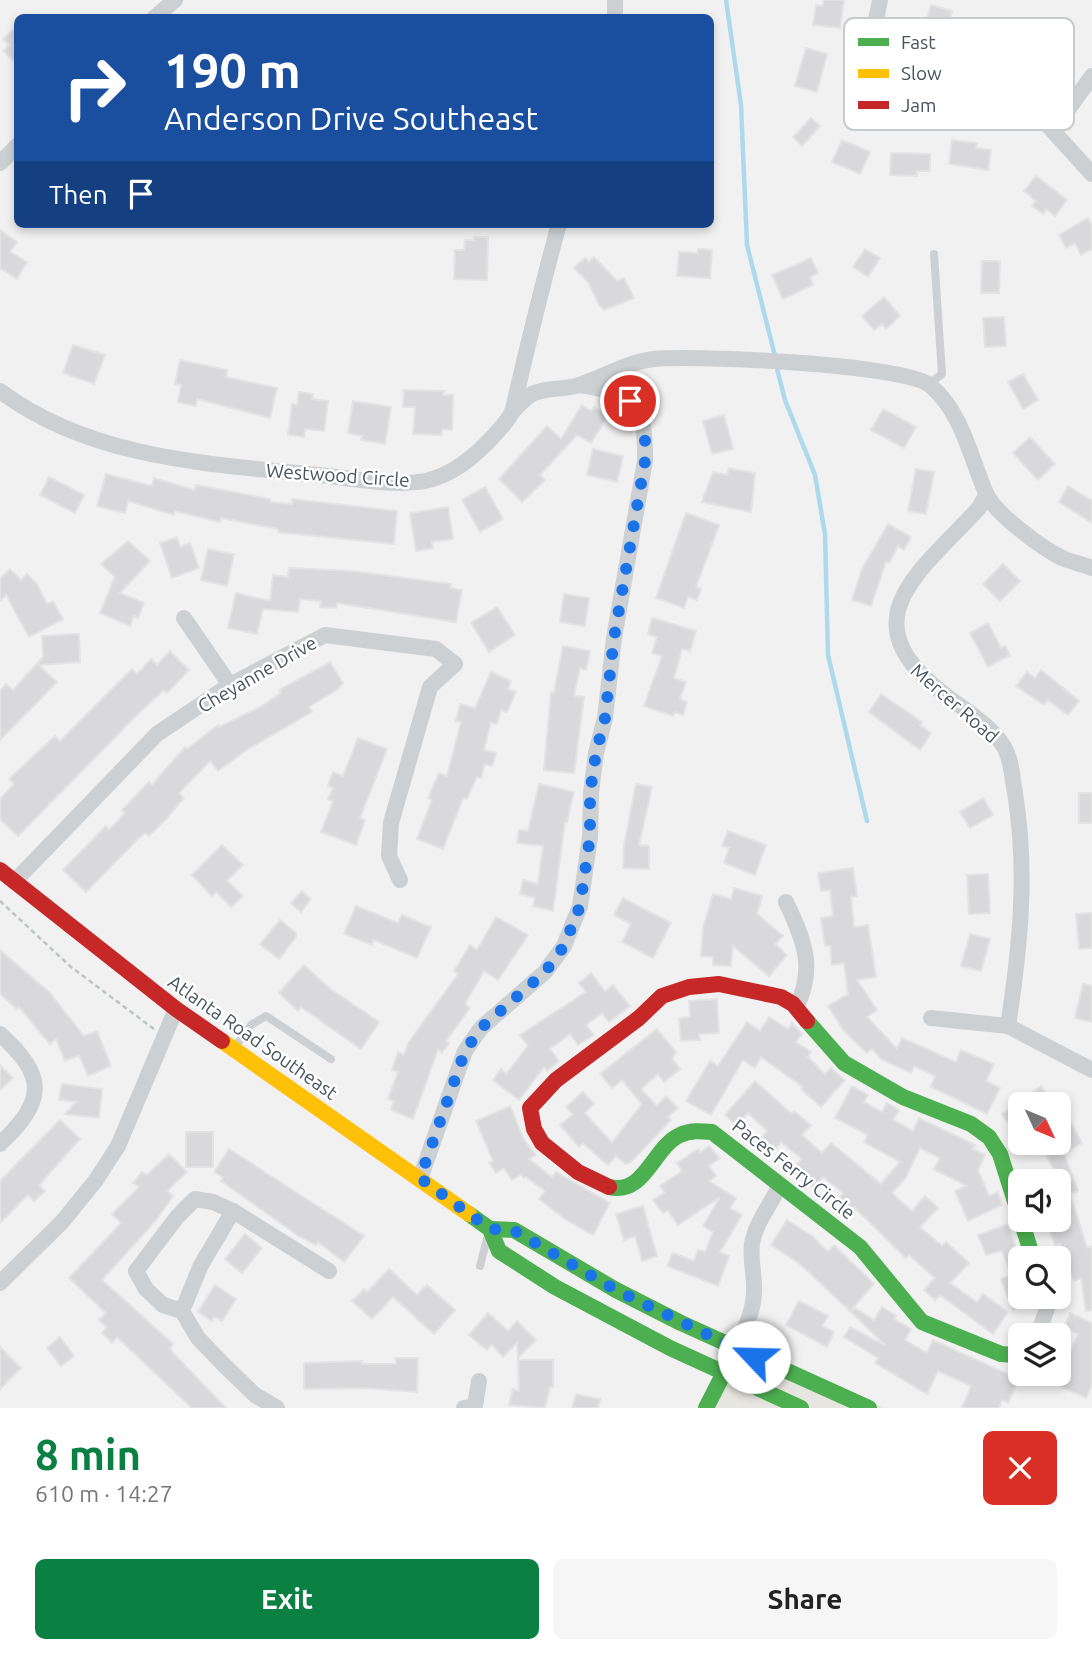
<!DOCTYPE html>
<html lang="en">
<head>
<meta charset="utf-8">
<style>
  body { margin:0; font-family:Ubuntu,sans-serif; background:#f6f6f6; color:#222; height:100vh; display:flex; flex-direction:column; font-size:26px; white-space:nowrap }
  * { box-sizing:border-box; margin:0 }
  p { font-size:23px; color:#767676 }
  .icon { flex:none; width:38px; height:38px; fill:none; stroke:currentColor; stroke-width:2; stroke-linecap:round; stroke-linejoin:round }
  .map { position:relative; height:1408px; overflow:hidden }
  .drawer { display:flex; flex-direction:column; background:#fff; flex:1 }
  .drawer>* { flex:none }
  .guide { position:absolute; left:14px; top:14px; width:700px; height:214px; border-radius:10px; box-shadow:0 4px 10px #0003; background:#1a4fa0; color:#fff; overflow:hidden }
  .needle { width:46px; rotate:134deg }
  .controls { position:absolute; left:1008px; top:1092px; display:grid; gap:14px }
  .controls a { display:grid; place-items:center; width:63px; height:63px; border-radius:10px; background:#fff; box-shadow:0 4px 10px #0003; font-size:35px }
  .pin { position:absolute; display:grid; place-items:center; width:60px; height:60px; color:#fff; margin:-30px; border:4px solid #fff; border-radius:50%; box-shadow:0 2px 7px #0007 }
  .me { position:absolute; width:77px; margin:-38px; rotate:294deg; stroke-linejoin:round; filter:drop-shadow(0 0 5px #0008) }
  .turn { display:flex; align-items:center; gap:24px; height:147px; padding:0 35px; font-size:32px }
  .turn .icon { width:91px; height:91px; stroke-width:2.5 }
  .turn b { display:block; font-size:49px; line-height:60px }
  .then { display:flex; align-items:center; height:66px; padding:0 35px; background:#0003; gap:14px; font-size:26px }
  .round { display:grid; place-items:center; flex:none; width:74px; height:74px; border-radius:10px; background:#f6f6f6 }
  .summary { display:flex; align-items:center; justify-content:space-between; height:119px; padding:0 35px }
  h1 { font-size:42px; font-weight:700; line-height:52px; color:#0b8043 }
  .button { display:flex; gap:14px; margin-top:auto; padding:14px 35px }
  .button a { flex:1; height:80px; border-radius:10px; background:#0b8043; color:#fff; font-size:28px; font-weight:700; line-height:80px; text-align:center }
  .button a+a { background:#f6f6f6; color:#222 }
  .map>svg:first-child { display:block }
  .commercial { fill:#e6e5e0 }
  .lines { fill:none; stroke-linecap:round; stroke-linejoin:round }
  .stream { stroke:#add9ec; stroke-width:4.5 }
  .building { fill:#d9d9db; stroke:#e3e3e4; stroke-width:2 }
  .path { stroke:#bbc6c3; stroke-width:2.5; stroke-dasharray:5 3.5; stroke-linecap:butt }
  .lane { stroke:#cdd0d2; stroke-width:8 }
  .street { stroke:#cdd0d2; stroke-width:16 }
  .fast { stroke:#4caf50; stroke-width:16 }
  .slow { stroke:#ffc107; stroke-width:16 }
  .jam { stroke:#c62828; stroke-width:16 }
  .route { stroke:#1a73e8; stroke-width:12; stroke-dasharray:0 21.6 }
  .labels { text-anchor:middle; dominant-baseline:central; stroke-width:5; stroke-linejoin:round; paint-order:stroke }
  .street-label { font-size:19px; fill:#49525d; stroke:#fff }
  .key { fill:#fff; stroke:#c8cbce; stroke-width:2 }
  .key-label { font-size:19px; fill:#49525d }
</style>
</head>
<body>
<div class="map">
<svg width="1092" height="1408" viewBox="0 0 1092 1408">
  <rect width="100%" height="100%" fill="#f2f1f1"/>
  <!-- commercial -->
  <path class="commercial" d="M747,1343l137,65h-182z"/>
  <g class="lines">
    <!-- stream -->
    <g class="stream">
      <path d="M726,0l15,105 6,140 28,111"/>
      <path d="M776,365l9,35 30,75 10,59 3,121 39,166"/>
    </g>
  </g>
  <!-- building -->
  <g class="building">
    <path d="M823,0h21l-4,28 -27,-3 3,-20 7,1z"/>
    <path d="M931,5l21,6 -11,37 -21,-5z"/>
    <path d="M18,25v40l-15,-14 6,-6 -6,-6z"/>
    <path d="M806,48l21,6 -10,38 -22,-6z"/>
    <path d="M811,118l9,8 -18,20 -9,-9z"/>
    <path d="M842,140l28,12 -10,22 -28,-12z"/>
    <path d="M952,140l25,3 -1,5 15,2 -3,20 -39,-6z"/>
    <path d="M891,153l39,1v17h-13v5l-27,-1z"/>
    <path d="M1036,176l31,24 -12,16 -9,-7 -3,5 -11,-8 4,-5 -12,-10z"/>
    <path d="M1088,218l4,8v23l-11,6 -6,-12 -9,5 -7,-13z"/>
    <path d="M0,230l17,12 -7,10 17,10 -10,17 -17,-11z"/>
    <path d="M474,237h14l-1,43 -33,-1 1,-29h9l1,-10h9z"/>
    <path d="M698,249l14,1 -2,28 -33,-2 2,-24 19,1z"/>
    <path d="M865,249l15,9 -12,19 -15,-10z"/>
    <path d="M594,257l23,24 7,-3 10,20 -30,12 -5,-5 -11,-23 -14,-14 11,-10 4,4z"/>
    <path d="M811,258l7,15 -8,4 3,8 -30,14 -11,-24z"/>
    <path d="M982,261h18l-1,32h-18z"/>
    <path d="M884,297l16,19 -14,13 -4,-5 -8,6 -12,-14z"/>
    <path d="M1004,317l2,29 -21,1 -2,-29z"/>
    <path d="M73,345l32,10 -11,29 -31,-11z"/>
    <path d="M180,360l47,10 -1,7 51,11 -7,30 -73,-19 -1,7 -18,-4 3,-17 -6,-1z"/>
    <path d="M1023,374l15,26 -15,9 -15,-27z"/>
    <path d="M404,390l40,1 -1,4h10l-1,35 -10,-1v6l-29,-1 2,-27h-12z"/>
    <path d="M299,392l14,2 -1,5 16,2 -4,30 -19,-2 -1,8 -16,-2 4,-31 5,1z"/>
    <path d="M353,401l38,6 -6,37 -24,-4 1,-4 -14,-3z"/>
    <path d="M582,405l9,6 3,-4 14,9 -17,27 -14,-8 -37,40 5,5 -23,22 -23,-23 48,-53 14,13z"/>
    <path d="M883,409l33,18 -12,21 -33,-18z"/>
    <path d="M724,415l9,34 -21,5 -9,-33z"/>
    <path d="M1030,437l25,27 -17,16 -25,-27z"/>
    <path d="M593,449l30,7 -6,26 -30,-7z"/>
    <path d="M729,468l26,5 -4,39 -49,-10 11,-30 14,3z"/>
    <path d="M916,469l18,3 -8,42 -18,-3z"/>
    <path d="M106,474l46,12 2,-8 40,12 2,-5 74,14v3l22,2v-5l105,12 -3,33 -116,-12v-3l-57,-11 -1,4 -45,-11 -1,4 -46,-14 -3,12 -28,-7z"/>
    <path d="M49,477l35,18 -9,18 -35,-18z"/>
    <path d="M1068,486l24,15v22l-33,-21z"/>
    <path d="M485,487l18,32 -23,13 -18,-32z"/>
    <path d="M448,507l5,32 -21,3 1,6 -17,3 -6,-38z"/>
    <path d="M686,513l33,12 -23,62 5,2 -4,11 -9,-3 -4,11 -28,-10z"/>
    <path d="M888,524l23,13 -7,13 -6,-4 -9,17 -3,-1 -15,44 -19,-6 10,-31z"/>
    <path d="M177,537l3,10 10,-4 9,25 -27,10 -12,-35z"/>
    <path d="M128,541l22,20 -30,32 24,10 -6,15 -4,-2 -4,10 -30,-13 15,-36 -14,-13z"/>
    <path d="M208,549l26,5 -7,32 -26,-6z"/>
    <path d="M1003,564l17,17 -20,20 -17,-17z"/>
    <path d="M289,568l63,3 99,13 -1,4 12,2 -6,32 -119,-19 -1,5 -16,-1 1,-6 -21,-2 -2,13 -35,-3 -6,25 -29,-6 8,-35 34,8 3,-26 15,2z"/>
    <path d="M10,569l11,11 6,-6 10,10 10,20 6,-3 10,18 -34,18 -23,-42 -6,6v-22z"/>
    <path d="M564,594l25,4 -4,28 -25,-4z"/>
    <path d="M497,607l18,28 -26,17 -18,-29z"/>
    <path d="M652,618l44,13 -6,20 -8,-2 -8,29 12,4 -6,17 7,3 -4,13 -8,-3 -2,4 -29,-10 18,-50 -10,-3 5,-16 -9,-3z"/>
    <path d="M988,623l13,25 4,-2 5,9 -22,12 -18,-34z"/>
    <path d="M79,634l1,28 -41,3 18,17 -57,58v-49l6,-7 7,6 30,-33 -1,-21z"/>
    <path d="M563,646l27,5 -4,19 -6,-2 -6,28 10,1 -10,76 -30,-3 7,-78 3,1z"/>
    <path d="M170,651l19,19 -22,23 -3,-3 -25,23 -121,123 -18,-17v-20l14,-15 -5,-5 46,-43 5,5 72,-72 5,5 14,-15 6,6z"/>
    <path d="M330,662l13,21 -5,6 -29,18 3,5 -64,37 -30,22 -8,-10 -31,32 5,5 -18,21 -17,17 -4,-3 -8,7 -51,52 -23,-22 43,-44 3,4 16,-17 -3,-3 27,-28 3,3 33,-38 2,2 31,-24 1,2 41,-20 21,-14 -2,-3z"/>
    <path d="M1041,670l38,31 -11,14 -20,-15 -4,5 -28,-19 11,-14 8,6z"/>
    <path d="M491,672l20,9 -3,8 8,3 -9,20 -6,-2 -4,14 -6,-2 -7,28 12,3 -4,13 -7,-2 -4,14 -4,-1 -10,22 -4,-1 -20,51 -26,-10 15,-39 -4,-2 11,-25 8,3 14,-54 -5,-1 4,-17 15,4z"/>
    <path d="M881,694l41,28 -2,3 11,8 -11,17 -51,-38z"/>
    <path d="M358,738l29,11 -27,69 5,2 -9,25 -35,-13 12,-31 -5,-2 5,-11 -5,-2 5,-14 10,4z"/>
    <path d="M539,784l35,8 -7,30h-2l-12,89 -20,-5 2,-8 -15,-4 3,-14 15,4 5,-38 -26,-3 2,-13 9,1z"/>
    <path d="M636,784l16,3 -13,58 10,1v23l-26,-1 1,-23z"/>
    <rect x="1079" y="793" width="13" height="30"/>
    <path d="M983,798l10,17 -23,13 -10,-16z"/>
    <path d="M728,831l38,14 -11,30 -31,-12 5,-15 -7,-2z"/>
    <path d="M222,845l21,20 -16,16 16,15 -12,11 -15,-15 -4,4 -20,-21z"/>
    <path d="M853,868l4,28 -6,1 3,30 14,-2 8,52 -19,3 20,30 -10,7 30,32 5,-11 54,24 5,-12 33,14 -8,17 14,7 -13,26 -56,-27 4,-11 -21,-10 -3,7 -30,-14 -9,-10 -5,4 -23,-22 -16,-25 20,-12 -4,-31 -12,2 -2,-19h-5l-4,-28 12,-2 -3,-26 -9,1 -3,-18z"/>
    <path d="M988,874l2,39 -21,1 -2,-39z"/>
    <path d="M734,888l28,8 -5,18 26,22 -8,8 12,11 -18,21 -36,-30 -2,20 -18,-1v-8l-12,-1 2,-28 10,-34 18,5z"/>
    <path d="M302,891l9,8 -10,13 -10,-9z"/>
    <path d="M623,898l48,25 -18,35 -31,-16 9,-18 -17,-9z"/>
    <path d="M356,906l42,17 4,-8 29,12 -14,31 -43,-18 -2,5 -28,-11z"/>
    <path d="M1092,913v35l-13,1 -3,-35z"/>
    <path d="M496,917l32,18 -30,45 -14,-9 -19,33 5,4 -24,33 3,2 -7,10 -4,-4 -25,70 -22,-9 3,-9 -6,-2 10,-27 -6,-2 6,-18 6,3 5,-13 49,-68 -4,-3 16,-26 7,5z"/>
    <path d="M280,920l16,13v4l-17,22 -19,-15z"/>
    <path d="M970,934l20,5 -9,32 -20,-5z"/>
    <path d="M0,950l49,42 35,44 13,-5 14,35 -23,10 -9,-21 -14,6 -9,-22 -6,5 -31,-37 -2,2 -17,-15z"/>
    <path d="M304,965l25,23 50,34 -18,27 -60,-42 -3,4 -19,-18z"/>
    <path d="M591,973l14,18 8,-6 17,21 -21,16 -7,-9 -16,12 8,10 -16,10 -8,-11 -20,15 9,12 -12,10 -3,-4 -25,33 -26,-20 8,-11 5,5 22,-28 -8,-11 66,-43 -7,-9z"/>
    <path d="M1083,984l9,2v36l-17,-4z"/>
    <path d="M717,999l2,34 -20,1 1,6 -19,1 -2,-23 11,-1 -1,-16z"/>
    <path d="M769,1017l19,12 4,-6 10,11 -6,8 15,10 -3,5 17,17 6,-6 14,12 -24,27 -20,-18 2,-2 -42,-30 -6,11 -12,-8 -32,55 -25,-14 24,-40 8,5 29,-44 13,9z"/>
    <path d="M657,1029l19,23 -4,7 8,10 -16,13 -6,-8 -17,15 16,17 9,-10 12,12 -10,9 3,3 -40,42 -5,2 -10,-8 -8,9 -25,-22 -4,4 -19,-22 13,-11 -7,-7 17,-15 11,12 -9,9 27,30 30,-39 -20,-24 -10,8 -12,-14z"/>
    <path d="M0,1065l13,13 -13,12z"/>
    <path d="M755,1081l37,33 2,-3 17,14 -9,10 20,18 9,-10 50,41 19,-22 -36,-20 4,-7 -33,-17 17,-32 16,9 -4,7 18,10 5,-9 12,7 -6,10 20,11 6,-13 56,27 -2,4 12,6 -7,15 11,26 9,-4 4,13 -34,16 -13,-30 12,-5 -33,-17 6,-11 -20,-10 -15,31 -13,14 20,18 13,-15 13,12 -18,19 22,19 4,-4 23,21 -19,20 27,19 6,-8 25,18 -15,22 -53,-39 -5,5 -11,-10 11,-12 -26,-23 -3,3 -52,-51 -2,2 -13,-11 4,-5 -20,-16 -10,11 -21,-19 10,-10 -21,-17 -5,7 -14,-12 5,-6 -19,-18 -11,13 -12,-11z"/>
    <path d="M62,1084l40,5 -3,29 -34,-4 11,-12 -17,-2z"/>
    <path d="M1041,1086l8,12 -9,6h-20v36l-18,-26z"/>
    <path d="M510,1106l14,34 12,15 -7,4 23,18 4,-5 54,31 -17,32 -28,-16 -26,-20 6,-8 -19,-14 -2,1 -3,-4 -9,6 -8,-12 -8,5 -7,-10 4,-2 -17,-40z"/>
    <path d="M1067,1115l15,28 -18,11 14,37 -8,3 17,54 5,-2v64l-6,1 -5,-33 -7,3 -14,-37 -5,1 -9,-25h13v-39h-29l25,-10 -13,-23 -13,7 -7,-12h37v-23z"/>
    <path d="M60,1120l20,19 -41,46 6,6 -11,10 -6,-6 -28,28v-42z"/>
    <rect x="186" y="1132" width="27" height="35"/>
    <path d="M709,1146l11,12 -11,8 7,10 -7,5 27,17 -6,10 12,7 -22,37 9,4 -11,30 -51,-20 6,-13 21,8 4,-11 7,2 8,-20 -10,-6 17,-29 -42,28 -10,-15 -5,3 -10,-13 12,-7 -5,-7 22,-15 -5,-8 21,-14 2,4z"/>
    <path d="M229,1149l135,87 -20,26 -26,-20 -2,3 -16,-8 -79,-56 2,-4 -9,-5z"/>
    <path d="M169,1154l18,18 -20,19 6,5 -17,24 -54,60 71,64 -3,4 3,5 53,55h-34l-75,-71 -5,6 -10,-10 5,-6 -8,-7 7,-7 -37,-35 52,-55 -9,-9 27,-27 -6,-4 9,-11 5,3z"/>
    <path d="M643,1206l14,50 -15,5 -7,-25 -11,4 -8,-26z"/>
    <path d="M787,1220l25,16 16,16 6,-7 40,39 -24,27 -50,-47 -29,-19z"/>
    <path d="M1008,1224l12,37v36h15v4l-22,9 -12,-31 10,-4 -9,-24 -16,4 -8,-20z"/>
    <path d="M245,1234l17,14 -20,25 -17,-14z"/>
    <path d="M389,1269l28,26 10,-10 28,25 -21,24 -41,-37 -21,22 -20,-18 12,-12 3,3z"/>
    <path d="M215,1285l21,14 -14,22 -8,-4 -2,4 -14,-9z"/>
    <path d="M799,1301l29,15 -6,10 12,6 -7,15 -41,-22z"/>
    <path d="M882,1307l14,9 -2,3 17,10 -6,11 22,13 6,-13 86,39 -11,24 -6,-3 -3,8h-37l9,-22 -33,-15 -11,23 -52,-31 3,-5 -34,-21 6,-10 36,19 -35,-34 4,-4 19,12z"/>
    <path d="M488,1313l20,18 9,-10 19,19 -18,18 -1,-15 -14,14 -11,-12 -5,5 -18,-15z"/>
    <path d="M1070,1313l22,10v62l-6,13 -25,-11 7,-17 -9,-4v-17l11,4 8,-19 -14,-7z"/>
    <path d="M60,1337l14,19 -13,10 -14,-18z"/>
    <path d="M0,1347l21,21 -21,21z"/>
    <path d="M396,1358h22l-1,34 -53,-4 -60,1v-26l58,-2v3h34z"/>
    <path d="M518,1360h35v27h-3l-5,21 -36,-3 4,-16 6,2z"/>
    <path d="M576,1394l24,5 -2,9h-26z"/>
  </g>
  <g class="lines">
    <!-- path -->
    <path class="path" d="M0,901l71,66 83,62"/>
    <!-- lane -->
    <g class="lane">
      <path d="M929,384l13,-10 -8,-120"/>
      <path d="M235,1047l16,-22 15,-9 65,43"/>
      <path d="M480,1266l8,-31"/>
    </g>
    <!-- street -->
    <g class="street">
      <path d="M615,0v18"/>
      <path d="M880,0c-4,25 -22,78 -3,96l115,5 50,18 50,55"/>
      <path d="M154,18l21,-18"/>
      <path d="M1054,129l38,-53"/>
      <path d="M0,163l18,-18"/>
      <path d="M0,391c91,68 209,73 319,84 33,3 73,12 106,6 29,-6 54,-28 73,-50 5,-5 13,-15 15,-22 14,-61 29,-123 46,-185"/>
      <path d="M513,411c5,-5 13,-14 19,-17 14,-7 33,-4 47,-9 25,-8 48,-23 75,-26 41,-4 252,5 277,27 32,28 39,71 55,107 8,20 56,55 76,65 9,4 20,6 30,10"/>
      <path d="M986,496l-8,13c-59,64 -131,111 -34,185 19,15 47,31 60,53 8,13 8,31 11,46 13,80 5,154 -7,233"/>
      <path d="M184,618l46,67"/>
      <path d="M14,882l143,-148 73,-49 95,-50 111,14 19,15 -25,23 -39,136 -2,33 11,24"/>
      <path d="M786,902c18,38 30,66 10,106"/>
      <path d="M931,1018l77,8 84,44"/>
      <path d="M0,1034c47,43 46,66 0,110"/>
      <path d="M420,1179l45,-128 16,-23 64,-56 19,-26 16,-40 10,-69 1,-44 5,-40 9,-35 9,-80 31,-177c1,-56 -11,-68 -66,-76"/>
      <path d="M233,1211l96,60"/>
      <path d="M0,1283l62,-61 34,-42 22,-34 58,-137"/>
      <path d="M182,1311l19,-46 32,-54 -20,-9 -18,-3 -18,18 -41,54 10,18 17,16 19,6 16,27 25,26 32,31 22,13"/>
      <path d="M1038,1335l9,-27 -2,-11"/>
      <path d="M736,1349c8,-18 17,-36 18,-56 1,-16 -4,-33 -2,-49 3,-21 19,-39 27,-58"/>
      <path d="M464,1408l11,-2 4,-25"/>
    </g>
    <!-- fast -->
    <g class="fast">
      <path d="M807,1021l37,42 59,34 68,27 18,13 11,17 33,104"/>
      <path d="M609,1187c36,9 44,-40 71,-52 10,-5 21,-4 32,-3l148,115 62,75 79,32 14,1 5,-3"/>
      <path d="M469,1214l21,15 9,22 56,36 115,61 131,60"/>
      <path d="M490,1229l24,1 102,60 65,33 188,85"/>
      <path d="M706,1408l24,-47"/>
    </g>
    <!-- slow -->
    <path class="slow" d="M222,1041l247,173"/>
    <!-- jam -->
    <g class="jam">
      <path d="M0,870l176,139 46,32"/>
      <path d="M609,1187l-31,-15 -36,-29 -8,-14 -4,-21 26,-28 83,-62 23,-22 27,-9 30,-3 62,13 12,7 14,17"/>
    </g>
  </g>
  <g class="lines">
    <!-- route -->
    <path class="route" d="M630,401c15,20 16,36 15,60l-31,177 -9,80 -9,35 -6,40v44l-10,69 -16,40 -19,26 -64,56 -16,23 -45,127 70,51 23,1 103,60 138,67"/>
  </g>
  <g class="labels">
    <!-- street labels -->
    <g class="street-label">
      <text transform="translate(338 475) rotate(4)">Westwood Circle</text>
      <text transform="translate(257 674) rotate(-30)">Cheyanne Drive</text>
      <text transform="translate(955 703) rotate(41)">Mercer Road</text>
      <text transform="translate(253 1037) rotate(35)">Atlanta Road Southeast</text>
      <text transform="translate(794 1169) rotate(38)">Paces Ferry Circle</text>
    </g>
  </g>
  <!-- legend -->
  <rect x="844" y="18" width="230" height="112" rx="10" class="key"/>
  <rect x="858" y="38" width="31" height="8" fill="#4caf50"/>
  <rect x="858" y="69" width="31" height="9" fill="#ffc107"/>
  <rect x="858" y="101" width="31" height="8" fill="#c62828"/>
  <g class="key-label">
    <text x="901" y="49">Fast</text>
    <text x="901" y="80">Slow</text>
    <text x="901" y="112">Jam</text>
  </g>
</svg>
<div class="controls">
<a><svg class="needle" viewBox="-14 -14 28 28"><path d="M0-13l5 13h-10z" fill="#e53935"/><path d="M0 13l5-13h-10z" fill="#767676"/></svg></a>
<a><svg class="icon" aria-label="sound" viewBox="0 0 24 24"><path d="M4 9h4l5-4v14l-5-4H4zM17 9q2 3 0 6"/></svg></a>
<a><svg class="icon" aria-label="search" viewBox="0 0 24 24"><circle cx="10" cy="10" r="6"/><path d="M15 15l6 6"/></svg></a>
<a><svg class="icon" aria-label="layers" viewBox="0 0 24 24"><path d="M12 4l9 5-9 5-9-5zM3 14l9 5 9-5"/></svg></a>
</div>
<div class="pin" style="left:630px;top:401px;background:#d93025"><svg class="icon" aria-label="arrive" viewBox="0 0 24 24"><path d="M6 21V4h12l-3 4 3 4H6"/></svg></div>
<svg class="me" style="left:754px;top:1357px" viewBox="-20 -20 40 40"><circle r="19" fill="#fff"/><path d="M0-13L10 11 0 6-10 11z" fill="#1a73e8"/></svg>
<div class="guide">
<div class="turn"><svg class="icon" aria-label="right" viewBox="0 0 24 24"><path d="M7 20v-9h11M14 6l5 5-5 5"/></svg><div><b>190 m</b>Anderson Drive Southeast</div></div>
<div class="then">Then<svg class="icon" aria-label="arrive" viewBox="0 0 24 24"><path d="M6 21V4h12l-3 4 3 4H6"/></svg></div>
</div>
</div>
<section class="drawer">
<div class="summary"><div><h1>8 min</h1><p>610 m · 14:27</p></div><a class="round" style="background:#d93025;color:#fff"><svg class="icon" aria-label="close" viewBox="0 0 24 24"><path d="M6 6l12 12M18 6L6 18"/></svg></a></div>
<div class="button"><a>Exit</a><a>Share</a></div>
</section>
</body>
</html>
